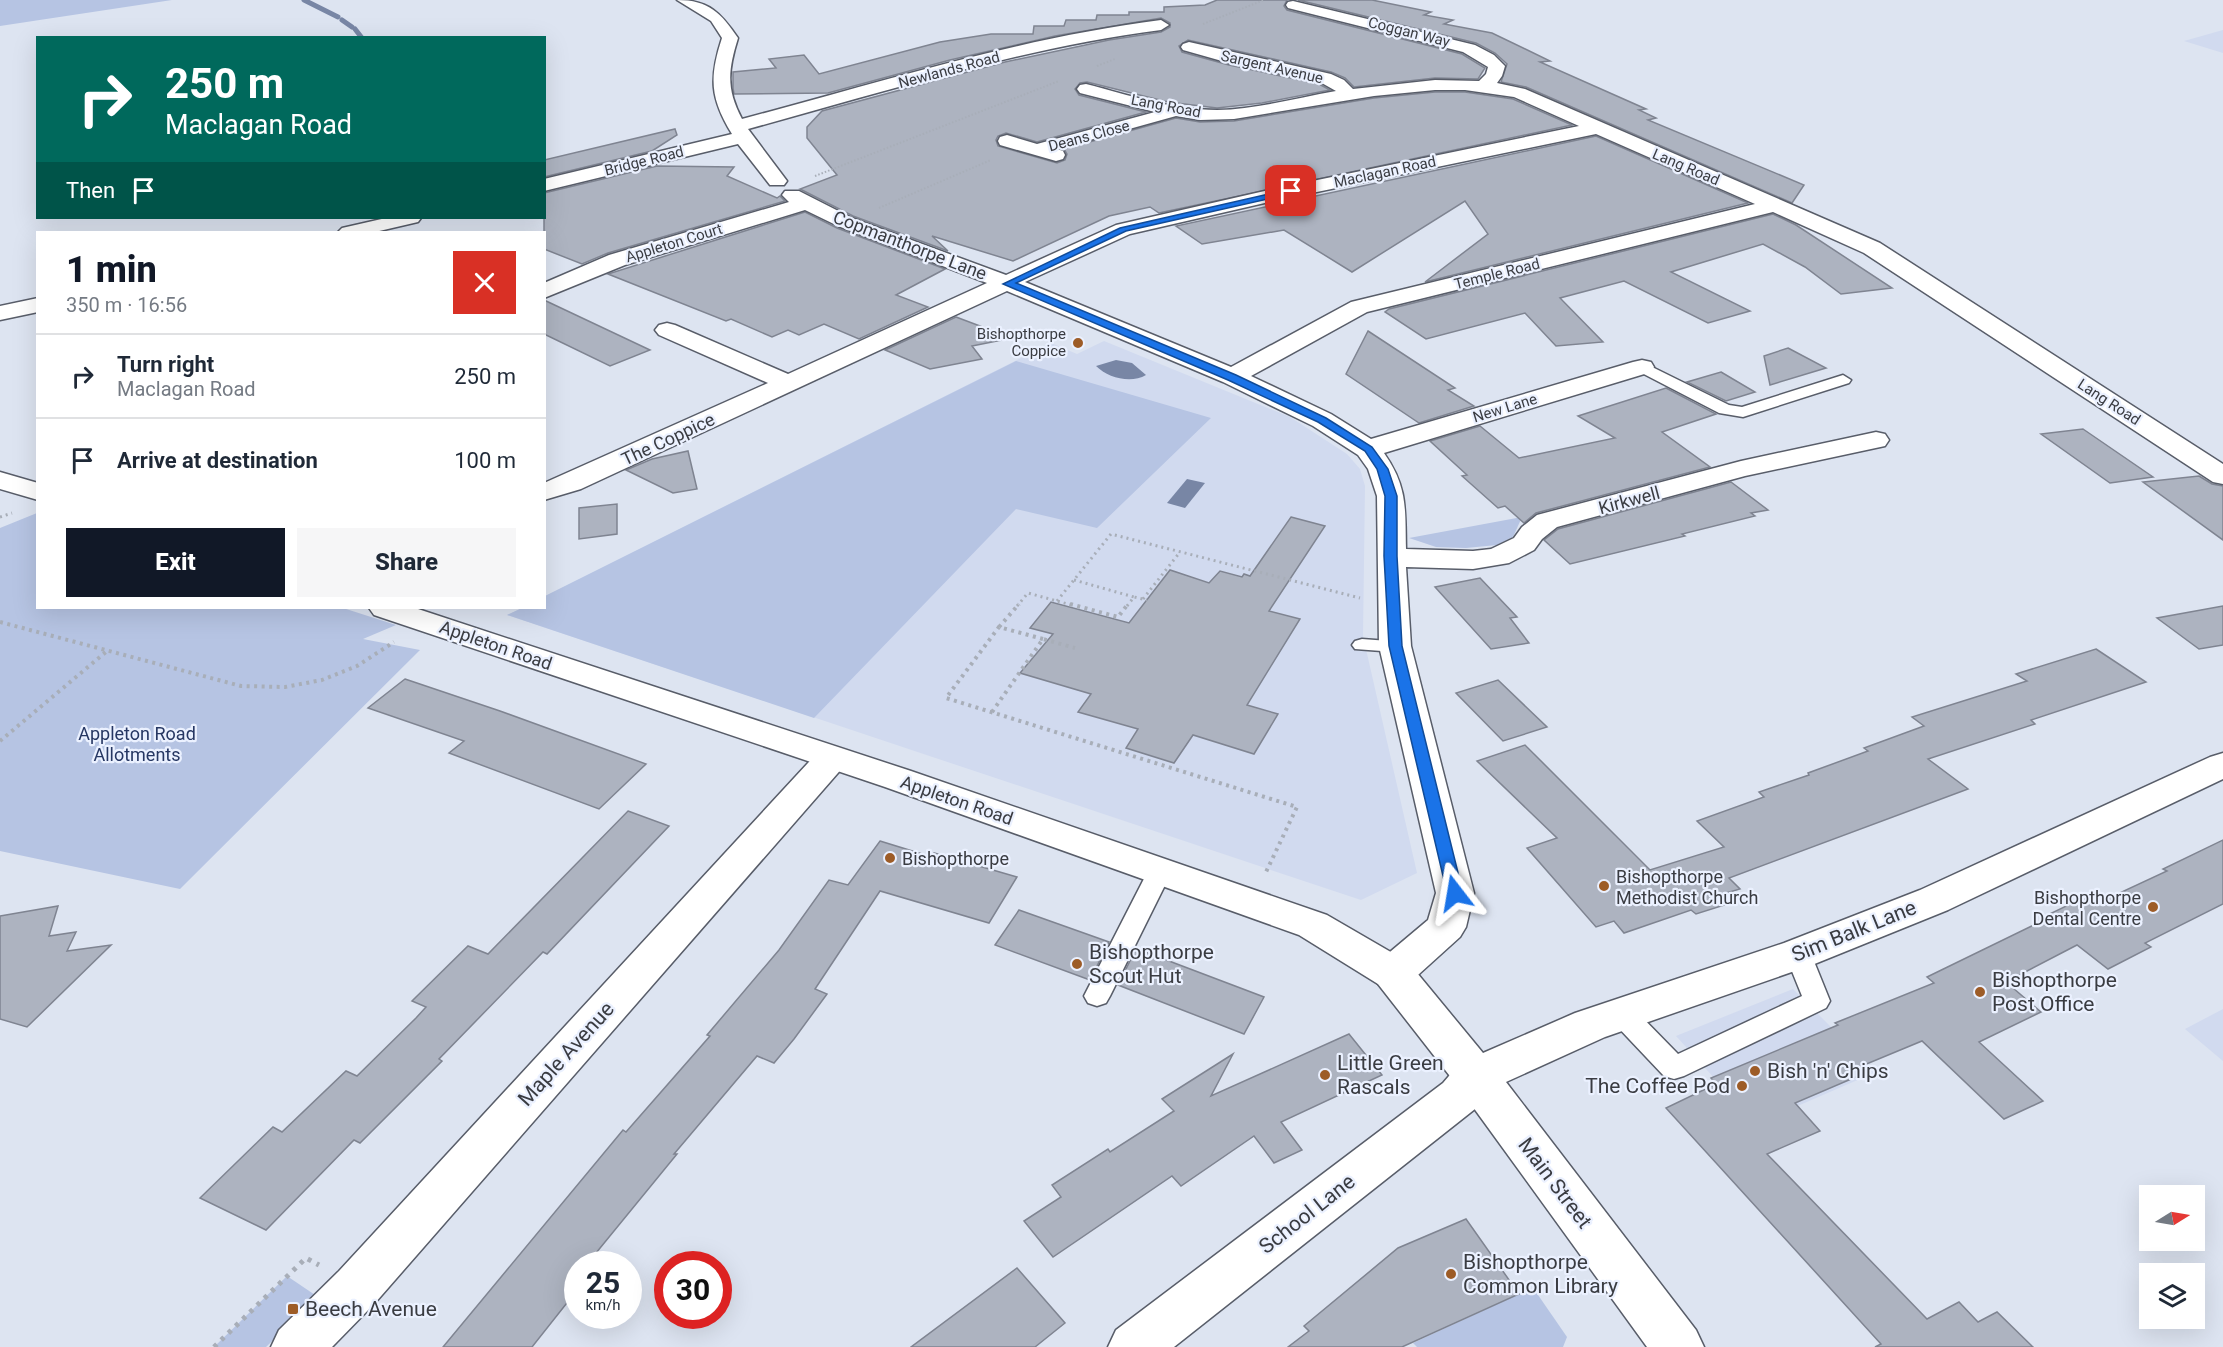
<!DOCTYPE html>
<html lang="en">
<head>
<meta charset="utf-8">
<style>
  body { margin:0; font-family:Roboto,sans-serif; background:#f6f6f7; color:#1f2937; height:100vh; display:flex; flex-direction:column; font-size:22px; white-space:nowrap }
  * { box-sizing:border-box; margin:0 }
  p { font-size:20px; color:#747a83 }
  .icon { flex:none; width:33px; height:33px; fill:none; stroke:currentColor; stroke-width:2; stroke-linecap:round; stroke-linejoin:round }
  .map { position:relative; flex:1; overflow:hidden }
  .details { position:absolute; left:36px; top:231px; width:510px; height:378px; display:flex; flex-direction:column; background:#fff; border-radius:0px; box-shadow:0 6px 24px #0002 }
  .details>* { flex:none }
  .banner { position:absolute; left:36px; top:36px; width:510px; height:183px; border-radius:0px; box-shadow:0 6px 24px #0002; background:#00695c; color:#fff; overflow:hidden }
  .needle { width:39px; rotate:79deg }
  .fabs { position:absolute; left:2139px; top:1185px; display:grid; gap:12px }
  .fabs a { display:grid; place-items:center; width:66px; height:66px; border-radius:0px; background:#fff; box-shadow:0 6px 24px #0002; font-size:30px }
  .speed { position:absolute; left:564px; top:1251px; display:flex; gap:12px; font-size:30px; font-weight:700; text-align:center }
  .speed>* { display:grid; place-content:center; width:78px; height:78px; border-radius:50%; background:#fff; box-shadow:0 6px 24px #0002; line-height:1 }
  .speed small { font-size:15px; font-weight:400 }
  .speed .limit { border:9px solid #d22; background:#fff; color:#111 }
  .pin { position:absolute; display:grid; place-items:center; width:51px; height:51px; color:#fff; margin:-26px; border-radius:12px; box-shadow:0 3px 9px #0006 }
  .me { position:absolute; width:66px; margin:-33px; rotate:346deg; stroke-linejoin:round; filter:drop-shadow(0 0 4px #0008) }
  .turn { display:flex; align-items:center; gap:21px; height:126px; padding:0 30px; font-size:27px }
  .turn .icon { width:78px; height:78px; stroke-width:2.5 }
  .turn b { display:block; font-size:42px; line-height:51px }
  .then { display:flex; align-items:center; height:57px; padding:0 30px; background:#0003; gap:12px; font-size:22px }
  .round { display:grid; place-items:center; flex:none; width:63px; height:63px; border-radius:0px; background:#f6f6f7 }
  .summary { display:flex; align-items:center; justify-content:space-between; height:102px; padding:0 30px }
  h1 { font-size:36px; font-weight:800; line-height:45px; color:#111827 }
  .cta { display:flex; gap:12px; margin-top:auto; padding:12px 30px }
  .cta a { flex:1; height:69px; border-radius:0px; background:#111827; color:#fff; font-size:24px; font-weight:800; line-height:69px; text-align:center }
  .cta a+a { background:#f6f6f7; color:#1f2937 }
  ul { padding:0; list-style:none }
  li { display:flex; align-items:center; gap:18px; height:84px; padding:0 30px; border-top:2px solid #e0e1e3 }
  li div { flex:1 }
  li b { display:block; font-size:22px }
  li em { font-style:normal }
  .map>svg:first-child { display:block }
  .built { fill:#d1daef }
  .green { fill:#b6c4e3 }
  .water { fill:#7886a5 }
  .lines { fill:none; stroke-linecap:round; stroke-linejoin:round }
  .stream { stroke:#7886a5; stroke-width:5 }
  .building { fill:#adb3c0; stroke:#7f8491; stroke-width:1.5 }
  .service-casing { stroke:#585d69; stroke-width:3 }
  .minor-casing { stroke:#585d69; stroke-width:3 }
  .tertiary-casing { stroke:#585d69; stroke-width:3 }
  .path-far3 { stroke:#a8aeb8; stroke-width:2; stroke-dasharray:1.5 2; stroke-linecap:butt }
  .path-far2 { stroke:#a8aeb8; stroke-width:3; stroke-dasharray:2 4; stroke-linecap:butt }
  .path-far1 { stroke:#a8aeb8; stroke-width:4; stroke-dasharray:3 4.5; stroke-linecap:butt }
  .path { stroke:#a8aeb8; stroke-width:5; stroke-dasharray:4 6; stroke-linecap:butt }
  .service { fill:#fff; fill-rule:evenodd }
  .minor { fill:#fff; fill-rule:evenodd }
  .tertiary { fill:#fff; fill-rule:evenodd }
  .route { fill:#1a73e8; stroke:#114b97; stroke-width:1.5 }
  .poi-dot { fill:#9d5c27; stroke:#ebf1ff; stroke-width:2 }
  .labels { text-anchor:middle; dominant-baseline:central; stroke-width:4.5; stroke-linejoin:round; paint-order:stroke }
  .far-street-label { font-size:15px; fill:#3a3c42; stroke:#ebf1ff }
  .far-poi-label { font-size:15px; fill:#3a3c42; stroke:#ebf1ff; text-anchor:end }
  .street-label { font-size:18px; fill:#3a3c42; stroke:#ebf1ff }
  .park-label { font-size:18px; fill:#263763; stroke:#ebf1ff }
  .poi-label { font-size:18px; fill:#3a3c42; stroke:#ebf1ff; text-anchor:start }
  .near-street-label { font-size:21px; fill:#3a3c42; stroke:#ebf1ff }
  .near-poi-label { font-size:21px; fill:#3a3c42; stroke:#ebf1ff; text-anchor:start }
</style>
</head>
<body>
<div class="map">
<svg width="2223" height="1347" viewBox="0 0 2223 1347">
  <rect width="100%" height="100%" fill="#dde4f1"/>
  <!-- built -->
  <g class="built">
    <path d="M2223,30v23l-39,-12z"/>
    <path d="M1104,341l186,76 57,37 13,15 5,17 -2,150 54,237 -56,27 -854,-285 15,-7h22l1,-12 506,-253 26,11z"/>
    <path d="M1793,989l83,83 -120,52 -80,-88z"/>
    <path d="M2223,1009v52l-38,-32z"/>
  </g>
  <!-- green -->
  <g class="green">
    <path d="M0,0h172l-172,26z"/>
    <path d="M1016,361l195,57 -114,110 -81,-19 -202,209 -307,-103 15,-7h22l1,-12z"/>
    <path d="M37,513l1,95h305l53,17 -33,14 57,11 -240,239 -180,-38v-323z"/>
    <path d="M1522,517l-9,20 -16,8 -31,3 -30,-1 -27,-9z"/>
    <path d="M287,1276l31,21 -52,50h-52z"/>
    <path d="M1536,1292l31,45 -4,10h-146l-4,-4 106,-49z"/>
  </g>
  <!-- water -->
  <g class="water">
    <path d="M1116,360l16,3 14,12c-15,9 -38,3 -50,-9z"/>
    <path d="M1187,479l18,4 -20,25 -18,-5z"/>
  </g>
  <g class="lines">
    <!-- stream -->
    <g class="stream">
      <path d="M304,0l34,17"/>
      <path d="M342,20l10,7"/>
      <path d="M355,29l7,9"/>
    </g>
  </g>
  <!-- building -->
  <g class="building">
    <path d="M1217,0h70l-3,6 3,4 175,44 23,14 -7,11 -43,-1 -81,9 -9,-9 -14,-6 -143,-32 -9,6 3,6 47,13 90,19 11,6 -68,13 -45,5 -49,-6 -81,-20 -7,1 -5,6 4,6 67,17 -109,30 -31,-9 -8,3 -2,4 2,6 59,17 8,-3 2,-6 -3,-5 112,-31 24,4 34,-1 140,-23 61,-6h30l48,7 59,26 -413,88 -9,-6 -41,9 -96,45 -81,-25 16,15 -95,-35 -53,-27 37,-14 -30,-37v-11l15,-16 183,-49 104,-22 52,-8 9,-5v-4l-9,-5 -106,18 -105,24 -122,33 -94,1 -1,-6v-16l43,-4 -7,-9 35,-4 15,19 121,-32 51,-8h42l1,-8h30l2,-6h30l1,-5h32v-3h35v-5l41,-2z"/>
    <path d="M1298,0h74l59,12 -7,3 29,5 -9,4 48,9 58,28 -10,1 106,47 -7,1 17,8 -8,2 156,65 -12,18 -266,-116 -25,-5 6,-18 -12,-11 -19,-10z"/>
    <path d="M675,129l2,6 -25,16 -108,26v-17z"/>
    <path d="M1596,136l152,67 -323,79 63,-48 -23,-33 -113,71 -68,-42 -82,14 -26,-18z"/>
    <path d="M657,166l77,1 -7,9 50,22 3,-2 5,5 -177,52 -26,11 -38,-15v-56z"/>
    <path d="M805,212l32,16 108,41 -49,26 32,12 -69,32 -35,-15 -25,11 -11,-5 -16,7 -41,-18 -5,2 -118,-47z"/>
    <path d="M1773,214l23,11 96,63 -51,6 -36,-27 -42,-23 -92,28 79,39 -42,12 -84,-42 -64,17 43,44 -47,4 -31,-33 -99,26 -41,-27 4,-3z"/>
    <path d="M544,300l106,50 -40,16 -66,-32z"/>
    <path d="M956,317l56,21 -40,8 10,13 -52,10 -45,-19z"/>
    <path d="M1368,331l87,57 -7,2 26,16 -55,17 -73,-49z"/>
    <path d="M1788,348l38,20 -56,17 -6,-29z"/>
    <path d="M1721,372l34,20 -29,9 -39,-19z"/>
    <path d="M1666,388l50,26 -54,18 48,35 -174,46 -12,10 -19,-17 -7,2 -36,-32 5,-1 -37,-34 50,-15 39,32 96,-20 -37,-22z"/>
    <path d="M2083,429l70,48 -43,6 -69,-49z"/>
    <path d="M688,451l9,38 -24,4 -47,-23 26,-11z"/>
    <path d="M2199,476l13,8 11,2v54l-80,-58z"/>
    <path d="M1731,482l37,28 -17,3 4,3 -73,18 3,2 -115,28 -26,-24 14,-11z"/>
    <path d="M617,504v30l-38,5v-31z"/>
    <path d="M1291,517l34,9 -56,85 31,8 -53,86 31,9 -24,40 -61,-19 -19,28 -48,-15 12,-19 -60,-17 13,-18 -71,-21 33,-39 -23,-6 21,-26 78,21 41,-53 39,13 11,-12 22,6 2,-3 6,2z"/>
    <path d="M1480,578l37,39 -7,1 19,25 -38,6 -56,-62z"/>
    <path d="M2223,606v39l-24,4 -42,-31z"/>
    <path d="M2096,649l50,33 -115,38 4,4 -107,35 40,30 -239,89 11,11 -17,5 8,9 -35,11 -5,-4 -67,23 -10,-12 -18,6 -69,-79 30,-10 -80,-77 48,-16 125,125 74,-23 -27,-26 67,-24 -5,-5 50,-17 -1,-2 60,-22 -4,-3 60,-22 -12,-9 115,-36 -11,-7z"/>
    <path d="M405,679l95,32 146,53 -47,45 -150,-56 15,-12 -96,-33z"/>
    <path d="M1498,680l49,47 -44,14 -47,-48z"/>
    <path d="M628,811l41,15 -122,128 -4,-2 -104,107 3,2 -82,82 -6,-3 -88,90 -66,-32 73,-71 9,5 64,-61 11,5 59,-58 10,-11 -14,-6 56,-55 20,8z"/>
    <path d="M2223,840v64l-78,39 6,4 -43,22 -31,-24 -71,37 35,30 -62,30 64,59 -39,18 -82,-78 -58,24 6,6 -75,32 25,28 -53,23 160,165 32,-17 19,20 19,-10 36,35h-158l6,-3 -215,-236 50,-24 -5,-6 127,-53 -3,-2 99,-40 -7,-6 117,-57 -3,-2 42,-20 11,7 73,-34 -4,-2z"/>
    <path d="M880,841l52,16 2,-4 83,24 -28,46 -109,-32 -65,98 12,5 -33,45 -20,24 -17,-7 -83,98h3l-90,110h-9v25l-46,58h-89l180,-217 3,2 84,-96 -3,-1 72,-85 50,-70 19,5z"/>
    <path d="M58,906l-9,30 27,-4 -9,19 44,-6 -84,82 -27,-8v-103z"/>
    <path d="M1019,910l90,32 -19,38 -95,-35z"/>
    <path d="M1140,950l124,47 -20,37 -126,-49 17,-34 3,1z"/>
    <path d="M1349,1034l33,41 -101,47 21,28 -28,13 -20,-27 -73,50 -9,-10 -119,81 -29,-36 37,-24 -9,-12 56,-36 2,3 64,-41 -12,-12 71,-45 -22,42z"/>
    <path d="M1466,1219l53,75 -117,53h-114l21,-16 -5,-5 94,-78z"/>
    <path d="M1017,1268l48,55 -30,24h-124z"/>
  </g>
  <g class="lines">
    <!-- service casing -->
    <g class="service-casing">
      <g id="service">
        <path d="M1642,362l87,43 13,2 101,-32 8,5 -2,3 -106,34 -24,-4 -83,-43 -2,-3z"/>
        <path d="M1362,639l40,3 3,4 -3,4 -7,2 -40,-3 -3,-4 3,-4z"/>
        <path d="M1160,862l9,3 3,6 -62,125 -4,7 -9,3 -9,-3 -4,-7 64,-125 3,-6z"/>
        <path d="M1798,944l9,3 4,7 19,47 -4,7 -142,68 -10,3 -10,-3 -52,-55 -3,-7 3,-7 10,-4 10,4 46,47 124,-58 -17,-42 4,-7z"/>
      </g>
    </g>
    <!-- minor casing -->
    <g class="minor-casing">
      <g id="minor">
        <path d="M677,0c32,0 44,13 61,38 -10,32 -12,51 4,81 139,-37 277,-81 419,-99l8,5 -8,5c-141,18 -277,62 -413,99l39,52 -3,4h-14l-32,-41 -194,47v-12l188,-45c-22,-36 -23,-56 -10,-96l-11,-17z"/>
        <path d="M1293,1l182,44 19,10 11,11 -3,10 -5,7 28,6 355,154 343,221v20l-10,-2 -349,-229 -91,-41 -406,100 -116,64 80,38 40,25 262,-77 9,-2 9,2 3,5 -3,5 -267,81c24,34 21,56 22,96l67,2 18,-2 23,-11 8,-11 15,-12 204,-54 135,-29 9,2 4,6 -4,6 -140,30 -188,51 -15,12 -8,11 -25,13 -36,6 -67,-2 5,79 63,247 -8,34 -6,10 -52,47 -15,5 -15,-5 -6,-11 6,-11 50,-42 8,-27 -57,-247 -2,-150 -9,-27 -10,-14 -45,-29 -90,-44 -216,-91 -426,198 -37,11v-17l224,-100 -109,-48 -4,-5 4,-5 8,-2 8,2 113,49 199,-91 -149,-57 -33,-16 -180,55 -81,33v-15l65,-28 180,-53 -7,-7 3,-4h14l53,27 154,57 110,-50 153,-35 310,-64 -65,-29 -49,-7h-30l-61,6 -140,23 -34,1 -24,-4 -115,32 -4,1 6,2 2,4 -2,4 -7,2 -56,-16 -2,-4 2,-4 7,-2 30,9 118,-32 -75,-19 -3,-4 3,-4 6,-1c43,11 86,26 131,26 40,-1 80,-12 119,-19l-16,-9 -91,-19 -46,-13 -2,-3 2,-3 6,-2 142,32 13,6 9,9 82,-9 44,1 7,-7 2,-7 -25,-15 -175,-44 -2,-3 2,-3zM1596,134l159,70 -404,98 -120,65 -206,-85 105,-48 139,-32z"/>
        <path d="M386,218h35l-3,4 -43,10h-37l4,-4z"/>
        <path d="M38,298v14l-38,8v-14z"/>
        <path d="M832,746l12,4 6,8 -6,8 -469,537 -43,44h-61l8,-17 60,-59 481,-521z"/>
        <path d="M1476,1058l16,5 6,13 -6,13 -17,20 -301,238h-66l8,-17 327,-247 17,-20z"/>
      </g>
    </g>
    <!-- tertiary casing -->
    <g class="tertiary-casing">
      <g id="tertiary">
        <path d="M0,472l38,11v17l-38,-11z"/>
        <path d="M369,608h46l496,163 416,144 81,47 75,91 92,-40 209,-70 136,-53 290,-133 13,-4v26l-275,131 -136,55 -207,72 -99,45 190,248 8,17h-57l-187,-258 -82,-105 -79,-49 -414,-148 -511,-172z"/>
      </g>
    </g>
    <!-- path-far3 -->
    <g class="path-far3">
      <path d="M1203,24l61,-24"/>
      <path d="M1097,66l18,-7"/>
      <path d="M815,176l244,-95"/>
      <path d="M879,208l112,-48"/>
    </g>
    <!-- path-far2 -->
    <g class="path-far2">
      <path d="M0,517l12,-4"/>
      <path d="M1074,580l60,17"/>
      <path d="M1143,599l37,-47"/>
      <path d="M1057,601l54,-67 249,64"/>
      <path d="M1017,606l11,-13 47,13"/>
      <path d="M1127,606l7,-9 13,3"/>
    </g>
    <!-- path-far1 -->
    <g class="path-far1">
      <path d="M1070,604l48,13 10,-13"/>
      <path d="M0,622l241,64 44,1 37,-7 35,-14 37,-24"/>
      <path d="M999,627l20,-23"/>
      <path d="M1043,639l-44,-12 -53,71 351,109 -32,67"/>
      <path d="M992,712l51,-73 32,9"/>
      <path d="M0,741l107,-90"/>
    </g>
    <!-- path -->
    <path class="path" d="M214,1347l92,-89 13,7"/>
    <!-- service -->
    <use href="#service" class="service"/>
    <!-- minor -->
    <use href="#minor" class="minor"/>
    <!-- tertiary -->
    <use href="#tertiary" class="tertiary"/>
  </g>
  <!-- route -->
  <path class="route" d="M1291,189l3,1v3l-168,38 -110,52 220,92 90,43 46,29 16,22 9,27v60l5,90 61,247 -2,4h-12l-2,-4 -58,-247 -5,-90 1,-60 -8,-27 -12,-18 -47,-29 -90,-42 -225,-96 117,-56z"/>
  <!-- markers -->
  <g class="poi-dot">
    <circle cx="1078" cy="343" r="6"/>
    <circle cx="890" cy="858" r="6"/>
    <circle cx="1604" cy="886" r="6"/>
    <circle cx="2153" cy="907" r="6"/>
    <circle cx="1077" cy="964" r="6"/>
    <circle cx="1980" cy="992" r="6"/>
    <circle cx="1755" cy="1071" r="6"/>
    <circle cx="1325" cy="1075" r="6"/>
    <circle cx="1742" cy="1086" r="6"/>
    <circle cx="1451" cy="1274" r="6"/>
    <rect x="287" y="1303" width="12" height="12" rx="3"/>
  </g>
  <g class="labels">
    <!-- far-street labels -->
    <g class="far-street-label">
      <text transform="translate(1409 32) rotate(14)">Coggan Way</text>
      <text transform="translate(1272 67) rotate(13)">Sargent Avenue</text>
      <text transform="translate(949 70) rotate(-15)">Newlands Road</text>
      <text transform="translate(1166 106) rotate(11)">Lang Road</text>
      <text transform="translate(1089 136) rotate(-15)">Deans Close</text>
      <text transform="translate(644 161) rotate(-14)">Bridge Road</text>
      <text transform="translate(1686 167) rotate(23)">Lang Road</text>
      <text transform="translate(1385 172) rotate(-12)">Maclagan Road</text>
      <text transform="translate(674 243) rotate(-17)">Appleton Court</text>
      <text transform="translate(1497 274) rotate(-14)">Temple Road</text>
      <text transform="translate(2109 402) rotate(33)">Lang Road</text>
      <text transform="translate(1505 408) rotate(-17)">New Lane</text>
    </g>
    <!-- far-poi labels -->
    <g class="far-poi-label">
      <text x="1066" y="334">Bishopthorpe<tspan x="1066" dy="17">Coppice</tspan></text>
    </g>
    <!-- street labels -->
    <g class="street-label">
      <text transform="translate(910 245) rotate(21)">Copmanthorpe Lane</text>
      <text transform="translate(668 439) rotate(-25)">The Coppice</text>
      <text transform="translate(1629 500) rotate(-15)">Kirkwell</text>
      <text transform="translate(496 645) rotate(19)">Appleton Road</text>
      <text transform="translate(957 800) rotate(19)">Appleton Road</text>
    </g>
    <!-- park labels -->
    <g class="park-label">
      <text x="137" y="733">Appleton Road<tspan x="137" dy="21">Allotments</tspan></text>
    </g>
    <!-- poi labels -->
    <g class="poi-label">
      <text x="902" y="858">Bishopthorpe</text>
      <text x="1616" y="876">Bishopthorpe<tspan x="1616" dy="21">Methodist Church</tspan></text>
      <text x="2141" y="897" text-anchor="end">Bishopthorpe<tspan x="2141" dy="21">Dental Centre</tspan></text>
    </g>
    <!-- near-street labels -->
    <g class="near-street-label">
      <text transform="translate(1854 931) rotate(-22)">Sim Balk Lane</text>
      <text transform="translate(566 1054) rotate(-48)">Maple Avenue</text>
      <text transform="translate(1555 1183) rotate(53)">Main Street</text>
      <text transform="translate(1307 1214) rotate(-38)">School Lane</text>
    </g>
    <!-- near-poi labels -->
    <g class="near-poi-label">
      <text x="1089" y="952">Bishopthorpe<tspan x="1089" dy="24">Scout Hut</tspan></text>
      <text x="1992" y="980">Bishopthorpe<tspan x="1992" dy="24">Post Office</tspan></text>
      <text x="1337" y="1063">Little Green<tspan x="1337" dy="24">Rascals</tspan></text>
      <text x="1767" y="1071">Bish 'n' Chips</text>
      <text x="1730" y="1086" text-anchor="end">The Coffee Pod</text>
      <text x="1463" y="1262">Bishopthorpe<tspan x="1463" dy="24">Common Library</tspan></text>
      <text x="305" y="1309">Beech Avenue</text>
    </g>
  </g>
</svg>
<div class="fabs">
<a><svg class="needle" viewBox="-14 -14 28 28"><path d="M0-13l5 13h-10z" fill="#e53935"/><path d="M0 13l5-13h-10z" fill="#747a83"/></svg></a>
<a><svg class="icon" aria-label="layers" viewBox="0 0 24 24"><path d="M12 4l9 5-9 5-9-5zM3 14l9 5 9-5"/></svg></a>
</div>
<div class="speed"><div>25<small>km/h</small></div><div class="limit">30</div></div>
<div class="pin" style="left:1291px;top:191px;background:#d93025"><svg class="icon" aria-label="arrive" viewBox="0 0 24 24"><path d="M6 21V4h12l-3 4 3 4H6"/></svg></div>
<svg class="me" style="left:1455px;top:893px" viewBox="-20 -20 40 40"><path d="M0-17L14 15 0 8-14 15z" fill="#1a73e8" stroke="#fff" stroke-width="4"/></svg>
<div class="banner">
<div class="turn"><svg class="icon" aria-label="right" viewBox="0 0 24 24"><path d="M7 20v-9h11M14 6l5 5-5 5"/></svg><div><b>250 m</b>Maclagan Road</div></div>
<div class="then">Then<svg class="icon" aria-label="arrive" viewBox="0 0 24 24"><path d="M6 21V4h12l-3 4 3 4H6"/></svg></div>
</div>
<section class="details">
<div class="summary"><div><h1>1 min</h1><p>350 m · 16:56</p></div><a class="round" style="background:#d93025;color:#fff"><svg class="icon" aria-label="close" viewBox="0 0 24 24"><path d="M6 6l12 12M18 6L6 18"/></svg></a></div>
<ul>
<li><svg class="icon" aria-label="right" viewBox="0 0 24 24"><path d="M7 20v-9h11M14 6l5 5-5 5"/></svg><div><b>Turn right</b><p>Maclagan Road</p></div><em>250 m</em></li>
<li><svg class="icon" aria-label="arrive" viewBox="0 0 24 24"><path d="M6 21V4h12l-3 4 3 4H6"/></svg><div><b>Arrive at destination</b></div><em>100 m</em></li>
</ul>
<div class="cta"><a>Exit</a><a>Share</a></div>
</section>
</div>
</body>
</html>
